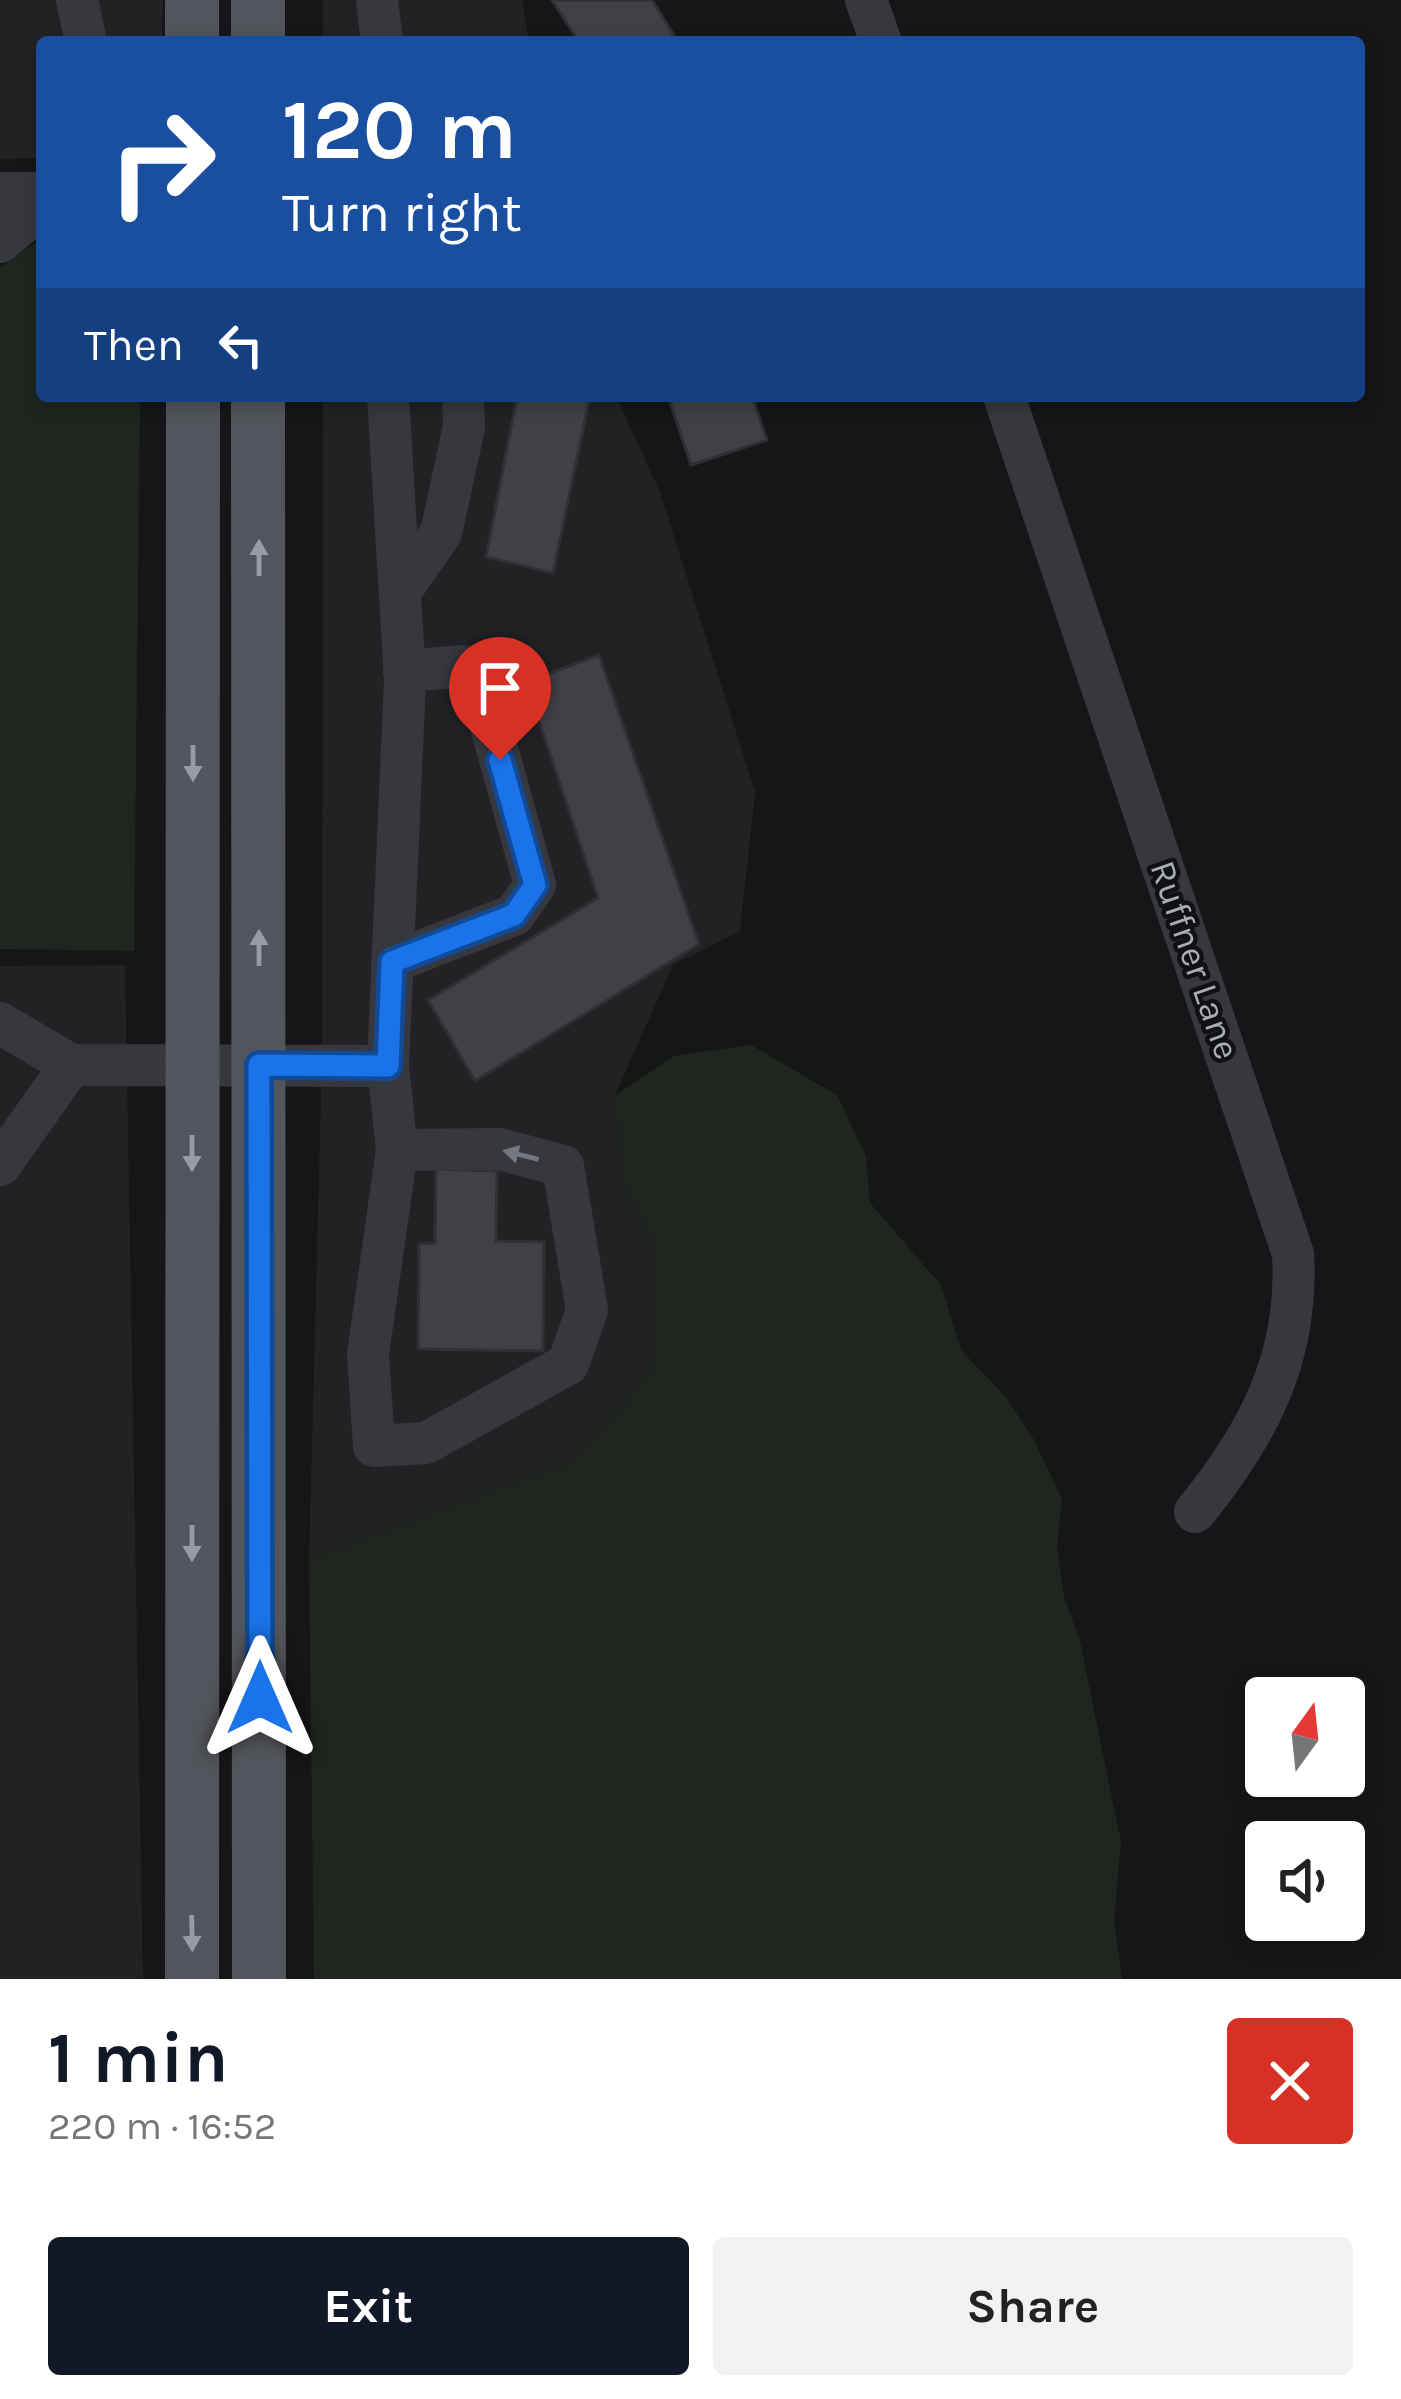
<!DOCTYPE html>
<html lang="en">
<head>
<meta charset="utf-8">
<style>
  body { margin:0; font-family:Karla,sans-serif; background:#f2f2f2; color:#222; height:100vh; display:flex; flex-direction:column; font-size:45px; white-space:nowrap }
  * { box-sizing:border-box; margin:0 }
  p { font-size:39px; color:#767676 }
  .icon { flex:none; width:66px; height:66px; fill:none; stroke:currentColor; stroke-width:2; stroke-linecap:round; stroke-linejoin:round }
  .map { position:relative; height:1979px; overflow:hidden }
  .side { display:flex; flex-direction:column; background:#fff; flex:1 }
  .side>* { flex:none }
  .hud { position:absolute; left:36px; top:36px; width:1329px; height:366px; border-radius:12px; box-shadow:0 6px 18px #0003; background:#1a4fa0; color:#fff; overflow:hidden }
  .needle { width:78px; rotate:15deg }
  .fabs { position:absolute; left:1245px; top:1677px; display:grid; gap:24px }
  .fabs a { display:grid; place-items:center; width:120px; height:120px; border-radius:12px; background:#fff; box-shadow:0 6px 18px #0003; font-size:60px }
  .pin { position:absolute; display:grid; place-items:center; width:102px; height:102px; color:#fff; margin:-123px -51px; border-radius:50% 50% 50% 0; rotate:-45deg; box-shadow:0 0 12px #0007 }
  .pin .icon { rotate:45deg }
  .me { position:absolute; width:132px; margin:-66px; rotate:0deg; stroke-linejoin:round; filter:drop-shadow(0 0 9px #0008) }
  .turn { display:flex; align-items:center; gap:42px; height:252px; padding:0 48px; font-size:54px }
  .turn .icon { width:156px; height:156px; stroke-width:2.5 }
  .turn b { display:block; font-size:84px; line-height:102px }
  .then { display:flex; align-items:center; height:114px; padding:0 48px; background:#0003; gap:24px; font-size:45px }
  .round { display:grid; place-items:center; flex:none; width:126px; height:126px; border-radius:12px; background:#f2f2f2 }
  .head { display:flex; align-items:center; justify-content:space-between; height:204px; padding:0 48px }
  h1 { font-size:72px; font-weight:700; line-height:90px; color:#111827 }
  .action { display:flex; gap:24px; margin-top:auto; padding:24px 48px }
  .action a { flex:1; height:138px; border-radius:12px; background:#111827; color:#fff; font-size:48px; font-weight:700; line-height:138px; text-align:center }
  .action a+a { background:#f2f2f2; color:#222 }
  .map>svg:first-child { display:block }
  .built { fill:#222225 }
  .green { fill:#1e261f }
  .building { fill:#404145; stroke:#303034; stroke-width:3 }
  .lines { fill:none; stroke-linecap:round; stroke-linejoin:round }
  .minor { stroke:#37383d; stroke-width:42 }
  .major { stroke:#53555c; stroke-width:54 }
  .oneway { fill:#979ba6 }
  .oneway2 { fill:#757881 }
  .route-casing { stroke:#114b97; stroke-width:30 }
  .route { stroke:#1a73e8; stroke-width:21 }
  .labels { text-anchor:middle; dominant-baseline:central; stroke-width:9; stroke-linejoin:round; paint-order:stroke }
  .street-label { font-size:36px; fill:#a8adb8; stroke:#111113 }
</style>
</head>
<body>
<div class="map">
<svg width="1401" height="1979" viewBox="0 0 1401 1979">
  <rect width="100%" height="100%" fill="#161618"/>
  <!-- built -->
  <g class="built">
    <path d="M0,0h163l-1,42h-120v116l-42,1z"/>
    <path d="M323,0h199l7,42h-206z"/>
    <path d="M323,396h293l44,96 95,300 -15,139 -67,34 -57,128 7,85 34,70 -5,127 -76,86 -267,100 13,-503z"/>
    <path d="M125,965l18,1014h-143v-1013z"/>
  </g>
  <!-- green -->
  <g class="green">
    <path d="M42,238v158h98l-6,555 -134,-2v-681z"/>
    <path d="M751,1045l86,50 29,61 4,47 71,82 20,65 44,46 28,42 29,61 -5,48 7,50 16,44 41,201 -7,78 8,59h-808l-5,-418 267,-100 76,-86 5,-127 -34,-70 -7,-83 58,-39z"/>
  </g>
  <!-- building -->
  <g class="building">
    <path d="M552,0h100l26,42h-99z"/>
    <path d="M517,396h73l-37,177 -67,-16z"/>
    <path d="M687,396h65l15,44 -76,25 -21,-63z"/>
    <path d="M599,655l100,289 -224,137 -47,-81 170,-102 -72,-216z"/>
    <path d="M436,1169l61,2 -1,70 48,1 -1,109 -125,-2 1,-105 16,-1z"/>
  </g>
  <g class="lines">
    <!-- minor -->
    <g class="minor">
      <path d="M77,0l9,42"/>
      <path d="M377,0l5,42"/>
      <path d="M866,0l15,42"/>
      <path d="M0,193h42"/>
      <path d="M0,242l42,-35"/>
      <path d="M1004,396l289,858c6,104 -35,180 -98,258"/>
      <path d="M400,592l41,-59 23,-106 -1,-31"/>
      <path d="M392,962l122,-47 21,-30 -58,-209 -12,-10 -61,5"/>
      <path d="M0,1023l71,42 317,1 17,-386 -17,-284"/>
      <path d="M388,1066l9,84 -29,204 6,92 52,-3 142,-79 19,-54 -24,-144 -63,-17 -103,1"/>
      <path d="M0,1165l71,-100"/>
    </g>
    <!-- major -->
    <g class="major">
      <path d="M192,0v42"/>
      <path d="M258,0v42"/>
      <path d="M258,396l1,1583"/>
      <path d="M192,1979l1,-1583"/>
    </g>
  </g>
  <!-- one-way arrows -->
  <defs><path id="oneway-solid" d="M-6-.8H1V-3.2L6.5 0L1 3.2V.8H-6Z" transform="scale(3)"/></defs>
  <g class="oneway">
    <use href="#oneway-solid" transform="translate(259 558) rotate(-90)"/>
    <use href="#oneway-solid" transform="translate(193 763) rotate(90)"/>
    <use href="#oneway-solid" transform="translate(259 948) rotate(-90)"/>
    <use href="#oneway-solid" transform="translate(192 1153) rotate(90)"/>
    <use href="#oneway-solid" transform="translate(192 1543) rotate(90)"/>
    <use href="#oneway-solid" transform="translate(192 1933) rotate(89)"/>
  </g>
  <use class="oneway2" href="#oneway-solid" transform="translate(521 1155) rotate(-166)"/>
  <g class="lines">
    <!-- route casing -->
    <g class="route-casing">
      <path id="route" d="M260,1698l-1,-633 129,1 4,-104 122,-47 21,-30 -35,-125"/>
    </g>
    <!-- route -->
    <use href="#route" class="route"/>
  </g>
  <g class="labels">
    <!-- street labels -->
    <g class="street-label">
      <text transform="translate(1195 960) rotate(71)">Ruffner Lane</text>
    </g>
  </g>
</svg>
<div class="fabs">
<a><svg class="needle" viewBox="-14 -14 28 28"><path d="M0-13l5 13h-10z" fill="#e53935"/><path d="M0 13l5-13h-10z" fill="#767676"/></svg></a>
<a><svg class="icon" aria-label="sound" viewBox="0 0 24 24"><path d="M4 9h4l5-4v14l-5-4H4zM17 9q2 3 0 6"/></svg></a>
</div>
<div class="pin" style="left:500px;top:760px;background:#d93025"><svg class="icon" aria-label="arrive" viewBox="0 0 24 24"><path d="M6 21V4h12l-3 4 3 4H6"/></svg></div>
<svg class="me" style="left:260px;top:1698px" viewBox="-20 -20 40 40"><path d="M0-17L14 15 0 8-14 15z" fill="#1a73e8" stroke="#fff" stroke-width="4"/></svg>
<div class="hud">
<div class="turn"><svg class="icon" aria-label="right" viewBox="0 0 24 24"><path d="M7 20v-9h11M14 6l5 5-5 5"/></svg><div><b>120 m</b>Turn right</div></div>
<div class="then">Then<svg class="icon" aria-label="left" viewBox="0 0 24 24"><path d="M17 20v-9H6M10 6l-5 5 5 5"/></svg></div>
</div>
</div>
<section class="side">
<div class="head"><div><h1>1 min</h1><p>220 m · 16:52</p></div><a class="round" style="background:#d93025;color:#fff"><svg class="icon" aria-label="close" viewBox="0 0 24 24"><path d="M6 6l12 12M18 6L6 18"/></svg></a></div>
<div class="action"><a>Exit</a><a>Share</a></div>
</section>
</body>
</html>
